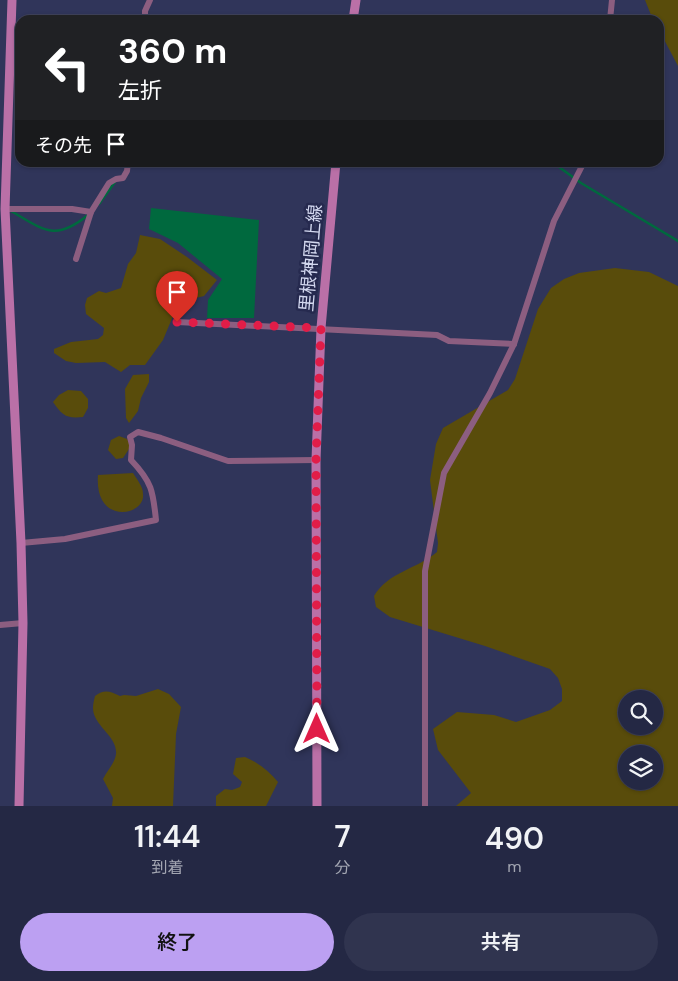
<!DOCTYPE html>
<html lang="ja">
<head>
<meta charset="utf-8">
<style>
  body { margin:0; font-family:"DM Sans","Noto Sans JP",sans-serif; background:#30344f; color:#f1f3f6; height:100vh; display:flex; flex-direction:column; font-size:19px; white-space:nowrap }
  * { box-sizing:border-box; margin:0 }
  p { font-size:16px; color:#a3a6b2 }
  .icon { flex:none; width:28px; height:28px; fill:none; stroke:currentColor; stroke-width:2; stroke-linecap:round; stroke-linejoin:round }
  .map { position:relative; height:806px; overflow:hidden }
  .side { display:flex; flex-direction:column; background:#242844; flex:1 }
  .side>* { flex:none }
  .guide { position:absolute; left:15px; top:15px; width:649px; height:152px; border-radius:15px; box-shadow:0 1px 4px #0004,0 0 0 1px #41445d; background:#202124; color:#fff; overflow:hidden }
  .fabs { position:absolute; left:618px; top:690px; display:grid; gap:10px }
  .fabs a { display:grid; place-items:center; width:45px; height:45px; border-radius:50%; background:#242844; box-shadow:0 1px 4px #0004,0 0 0 1px #41445d; font-size:25px }
  .pin { position:absolute; display:grid; place-items:center; width:42px; height:42px; color:#fff; margin:-51px -21px; border-radius:50% 50% 50% 0; rotate:-45deg; box-shadow:0 0 5px #0007 }
  .pin .icon { rotate:45deg }
  .me { position:absolute; width:55px; margin:-28px; rotate:0deg; stroke-linejoin:round; filter:drop-shadow(0 0 4px #0008) }
  .turn { display:flex; align-items:center; gap:18px; height:105px; padding:0 20px; font-size:22px }
  .turn .icon { width:65px; height:65px; stroke-width:2.5 }
  .turn b { display:block; font-size:35px; line-height:42px }
  .then { display:flex; align-items:center; height:48px; padding:0 20px; background:#0003; gap:10px; font-size:19px }
  .eta { display:flex; justify-content:space-evenly; align-items:center; height:85px; text-align:center }
  .eta b { font-size:30px; font-weight:600; line-height:35px }
  .action { display:flex; gap:10px; margin-top:auto; padding:10px 20px }
  .action a { flex:1; height:58px; border-radius:30px; background:#bca0f2; color:#111; font-size:20px; font-weight:600; line-height:58px; text-align:center }
  .action a+a { background:#30344f; color:#f1f3f6 }
  .map>svg:first-child { display:block }
  .green { fill:#594c0b; fill-rule:evenodd }
  .water { fill:#00693e }
  .lines { fill:none; stroke-linecap:round; stroke-linejoin:round }
  .stream { stroke:#00693e; stroke-width:2.5 }
  .street { stroke:#8c5e80; stroke-width:6 }
  .secondary { stroke:#ba70a7; stroke-width:9 }
  .route { stroke:#e11d48; stroke-width:9; stroke-dasharray:0 16.2 }
  .labels { text-anchor:middle; dominant-baseline:central; stroke-width:5; stroke-linejoin:round; paint-order:stroke }
  .street-label { font-size:18px; fill:#d3d8ef; stroke:#262a4f }
</style>
</head>
<body>
<div class="map">
<svg width="678" height="806" viewBox="0 0 678 806">
  <rect width="100%" height="100%" fill="#30355a"/>
  <!-- green -->
  <g class="green">
    <path d="M645,0h33v66l-19,-36v-10h-6z"/>
    <path d="M140,235l20,4 27,18 30,23 -13,16 -20,5 -11,15 -10,24 -18,25h-15l-9,7 -16,-10 -29,1 -10,-2 -12,-8v-4l17,-7 27,-3 5,-4 1,-7 -18,-14 -1,-9 2,-7 12,-7 7,2 15,-5 7,-24 8,-11z"/>
    <path d="M615,268l34,4 29,14v520h-222l15,-13 -33,-43 -5,-21 24,-17 37,3 22,7 34,-12 12,-9v-12l-4,-11 -8,-9 -65,-23 -95,-29 -14,-10 -2,-11c14,-24 43,-27 63,-44l1,-9 -8,-63 6,-36 7,-16 65,-38 7,-11 23,-70 13,-21 13,-9 15,-6zM626,699h28v27h-28zM626,754h28v27h-28z"/>
    <path d="M149,374v8l-8,16 -3,13 -9,12 -3,-5 -1,-29 8,-14z"/>
    <path d="M68,390l13,1 7,8v9l-5,9c-17,2 -21,-2 -30,-15l6,-7z"/>
    <path d="M119,436l8,3 4,7 -8,12 -7,1 -8,-9 3,-10z"/>
    <path d="M133,473c4,7 10,13 10,21 3,22 -49,32 -45,-19z"/>
    <path d="M158,689l11,5 12,13 -5,27 -3,72h-61l1,-8 -10,-19c4,-8 12,-16 13,-25 2,-18 -23,-28 -23,-46 0,-4 1,-8 2,-12 9,-7 15,-5 25,0l4,-1 12,1z"/>
    <path d="M245,757c14,6 24,14 33,25l-12,24h-50v-10l9,-7 7,1 8,-3 2,-5 -9,-8 3,-16z"/>
  </g>
  <!-- water -->
  <path class="water" d="M151,208l108,12 -5,98h-47l1,-18 14,-21 -44,-36 -29,-14z"/>
  <g class="lines">
    <!-- stream -->
    <g class="stream">
      <path d="M472,162h43"/>
      <path d="M537,162l22,5 22,16 97,58"/>
      <path d="M99,204l16,-22"/>
      <path d="M11,211c33,19 44,31 77,4"/>
    </g>
    <!-- street -->
    <g class="street">
      <path d="M145,20v-9l5,-11"/>
      <path d="M610,20l2,-20"/>
      <path d="M5,209h67l19,3"/>
      <path d="M76,259l15,-47 18,-29 7,-4 7,-1 4,-7 1,-9"/>
      <path d="M177,322l260,13 12,6 65,3"/>
      <path d="M21,543l44,-4 91,-19c-3,-29 -4,-38 -25,-60l1,-15 -2,-8 8,-5 23,6 67,23 88,-1"/>
      <path d="M0,625l23,-2"/>
      <path d="M425,806v-235l19,-98 46,-80 24,-49 40,-123 30,-59"/>
    </g>
    <!-- secondary -->
    <g class="secondary">
      <path d="M12,0l-7,209 16,334 2,80 -4,183"/>
      <path d="M353,20l3,-20"/>
      <path d="M317,806l-1,-346 5,-132 15,-166"/>
    </g>
  </g>
  <g class="lines">
    <!-- route -->
    <path class="route" d="M177,322l144,6 -5,132 1,269"/>
  </g>
  <g class="labels">
    <!-- street labels -->
    <g class="street-label">
      <text transform="translate(311 258) rotate(-85)">里根神岡上線</text>
    </g>
  </g>
</svg>
<div class="fabs">
<a><svg class="icon" aria-label="search" viewBox="0 0 24 24"><circle cx="10" cy="10" r="6"/><path d="M15 15l6 6"/></svg></a>
<a><svg class="icon" aria-label="layers" viewBox="0 0 24 24"><path d="M12 4l9 5-9 5-9-5zM3 14l9 5 9-5"/></svg></a>
</div>
<div class="pin" style="left:177px;top:322px;background:#d93025"><svg class="icon" aria-label="arrive" viewBox="0 0 24 24"><path d="M6 21V4h12l-3 4 3 4H6"/></svg></div>
<svg class="me" style="left:317px;top:729px" viewBox="-20 -20 40 40"><path d="M0-17L14 15 0 8-14 15z" fill="#e11d48" stroke="#fff" stroke-width="4"/></svg>
<div class="guide">
<div class="turn"><svg class="icon" aria-label="left" viewBox="0 0 24 24"><path d="M17 20v-9H6M10 6l-5 5 5 5"/></svg><div><b>360 m</b>左折</div></div>
<div class="then">その先<svg class="icon" aria-label="arrive" viewBox="0 0 24 24"><path d="M6 21V4h12l-3 4 3 4H6"/></svg></div>
</div>
</div>
<section class="side">
<div class="eta">
<div><b>11:44</b><p>到着</p></div>
<div><b>7</b><p>分</p></div>
<div><b>490</b><p>m</p></div>
</div>
<div class="action"><a>終了</a><a>共有</a></div>
</section>
</body>
</html>
